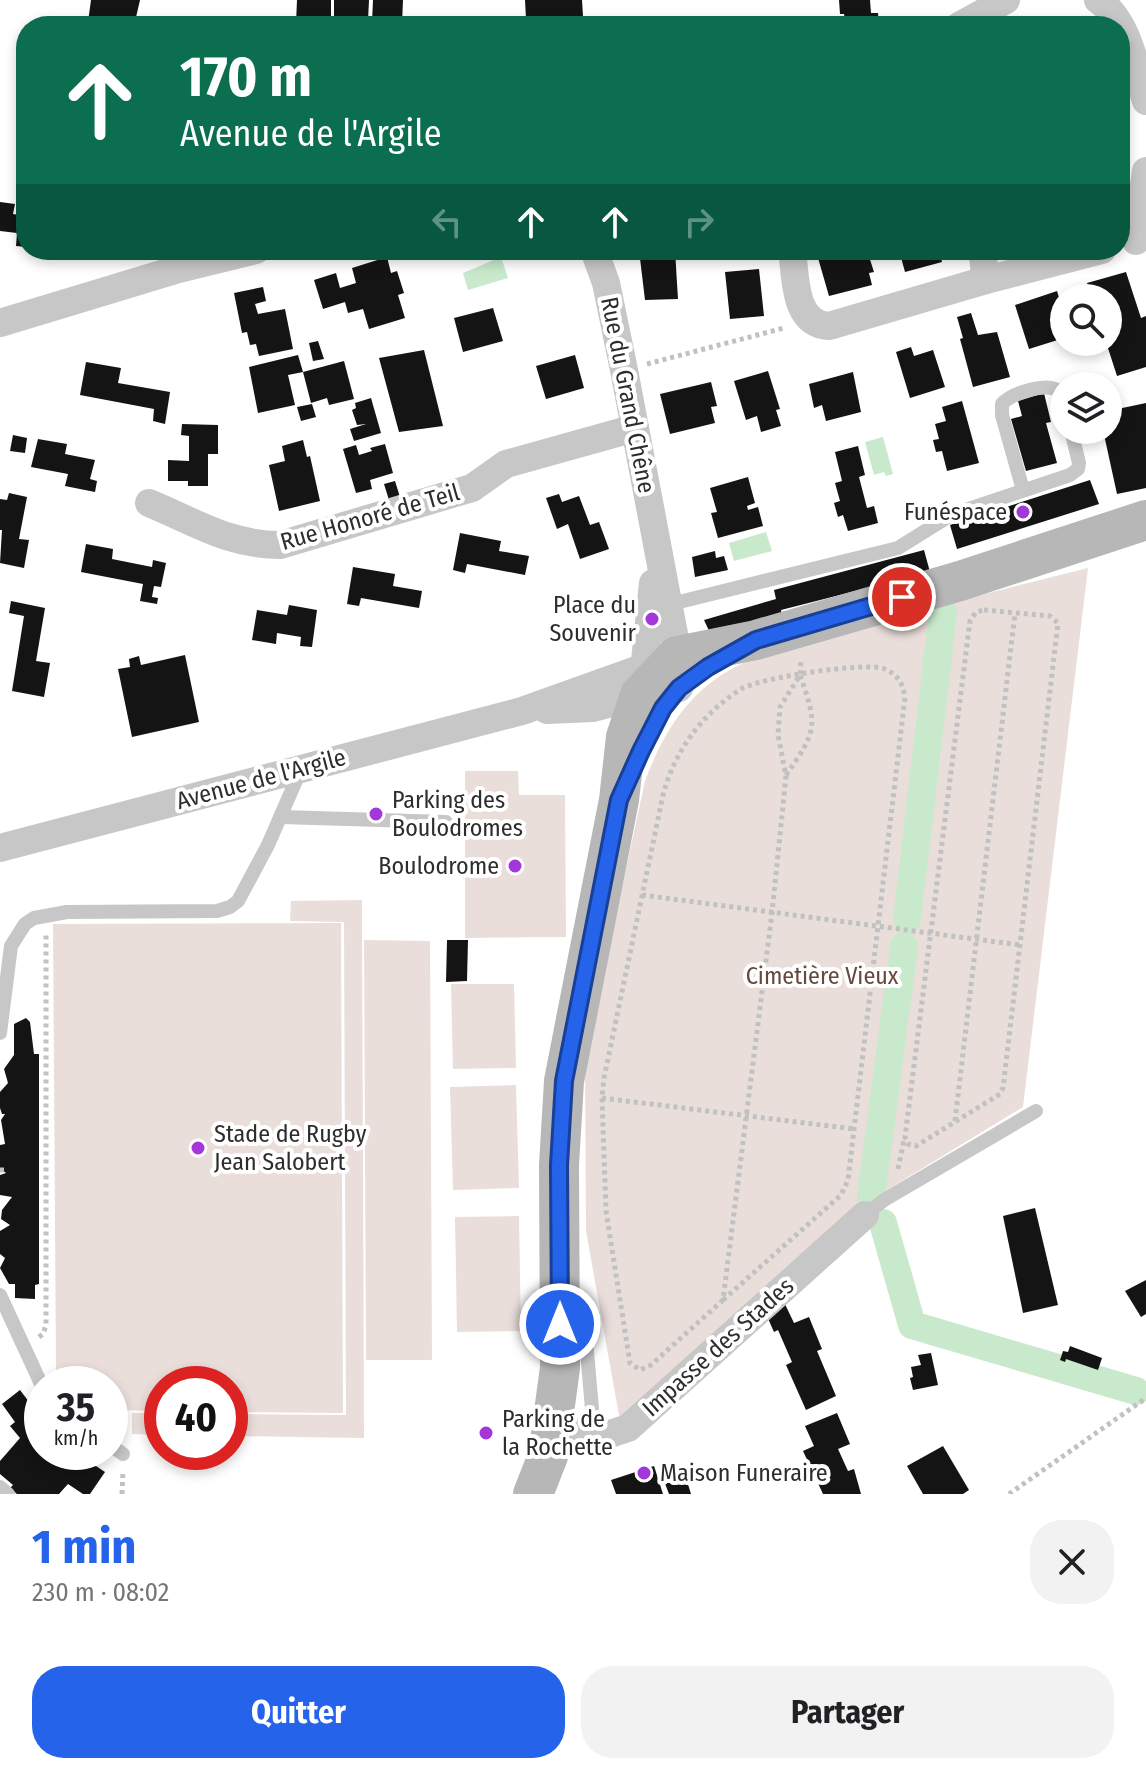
<!DOCTYPE html>
<html lang="fr">
<head>
<meta charset="utf-8">
<style>
  body { margin:0; font-family:"Fira Sans Condensed",sans-serif; background:#f2f2f2; color:#202124; height:100vh; display:flex; flex-direction:column; font-size:30px; white-space:nowrap }
  * { box-sizing:border-box; margin:0 }
  p { font-size:26px; color:#757577 }
  .icon { flex:none; width:44px; height:44px; fill:none; stroke:currentColor; stroke-width:2; stroke-linecap:round; stroke-linejoin:round }
  .map { position:relative; height:1494px; overflow:hidden }
  .sheet { display:flex; flex-direction:column; background:#fff; flex:1 }
  .sheet>* { flex:none }
  .guide { position:absolute; left:16px; top:16px; width:1114px; height:244px; border-radius:32px; box-shadow:0 4px 12px #0003; background:#0b6e4f; color:#fff; overflow:hidden }
  .buttons { position:absolute; left:1050px; top:284px; display:grid; gap:16px }
  .buttons a { display:grid; place-items:center; width:72px; height:72px; border-radius:50%; background:#fff; box-shadow:0 4px 12px #0003; font-size:40px }
  .speed { position:absolute; left:24px; top:1366px; display:flex; gap:16px; font-size:40px; font-weight:700; text-align:center }
  .speed>* { display:grid; place-content:center; width:104px; height:104px; border-radius:50%; background:#fff; box-shadow:0 4px 12px #0003; line-height:1 }
  .speed small { font-size:20px; font-weight:400 }
  .speed .limit { border:12px solid #d22; background:#fff; color:#111 }
  .pin { position:absolute; display:grid; place-items:center; width:68px; height:68px; color:#fff; margin:-34px; border:4px solid #fff; border-radius:50%; box-shadow:0 2px 8px #0007 }
  .me { position:absolute; width:88px; margin:-44px; rotate:0deg; stroke-linejoin:round; filter:drop-shadow(0 0 6px #0008) }
  .turn { display:flex; align-items:center; gap:28px; height:168px; padding:0 32px; font-size:36px }
  .turn .icon { width:104px; height:104px; stroke-width:2.5 }
  .turn b { display:block; font-size:56px; line-height:68px }
  .lanes { display:flex; align-items:center; height:76px; padding:0 32px; background:#0003; justify-content:center; gap:40px; direction:ltr }
  .lanes .off { opacity:.35 }
  .round { display:grid; place-items:center; flex:none; width:84px; height:84px; border-radius:32px; background:#f2f2f2 }
  .headline { display:flex; align-items:center; justify-content:space-between; height:136px; padding:0 32px }
  h1 { font-size:48px; font-weight:700; line-height:60px; color:#2563eb }
  .action { display:flex; gap:16px; margin-top:auto; padding:16px 32px }
  .action a { flex:1; height:92px; border-radius:32px; background:#2563eb; color:#fff; font-size:32px; font-weight:700; line-height:92px; text-align:center }
  .action a+a { background:#f2f2f2; color:#202124 }
  .map>svg:first-child { display:block }
  .green { fill:#eadedb }
  .water { fill:#c8e9cc }
  .lines { fill:none; stroke-linecap:round; stroke-linejoin:round }
  .canal { stroke:#c8e9cc; stroke-width:28 }
  .building { fill:#141414 }
  .path { stroke:#c1c1c1; stroke-width:5; stroke-dasharray:4 4; stroke-linecap:butt }
  .lane { stroke:#c7c7c7; stroke-width:14 }
  .street { stroke:#c7c7c7; stroke-width:28 }
  .secondary { stroke:#b7b7b7; stroke-width:40 }
  .route-casing { stroke:#184099; stroke-width:20 }
  .route { stroke:#2563eb; stroke-width:14 }
  .poi-dot { fill:#a337dc; stroke:#fff; stroke-width:3 }
  .labels { text-anchor:middle; dominant-baseline:central; stroke-width:8; stroke-linejoin:round; paint-order:stroke }
  .street-label { font-size:24px; fill:#2d2d2d; stroke:#fff }
  .poi-label { font-size:24px; fill:#2d2d2d; stroke:#fff; text-anchor:start }
  .park-label { font-size:24px; fill:#66483d; stroke:#fff }
</style>
</head>
<body>
<div class="map">
<svg width="1146" height="1494" viewBox="0 0 1146 1494">
  <rect width="100%" height="100%" fill="#fff"/>
  <!-- green -->
  <g class="green">
    <path d="M1088,568l-65,539 -159,97 -244,217 -34,-190 -1,-172 60,-278c15,-40 36,-78 72,-103 38,-27 86,-34 130,-47 80,-22 160,-43 241,-63z"/>
    <path d="M465,771h53l1,24h46l1,142 -101,1z"/>
    <path d="M362,900l2,538 -134,-2v-22l116,1 -2,-493 -54,-1 1,-20z"/>
    <path d="M341,923l2,490 -113,-1v-28h-68v27l-52,-1v-26h-51l-3,-12 -3,-448z"/>
    <path d="M364,940l66,1 2,419h-66z"/>
    <path d="M451,984h63l2,84 -63,1z"/>
    <path d="M516,1085l3,103 -66,2 -3,-103z"/>
    <path d="M519,1216l2,115 -64,1 -2,-115z"/>
    <path d="M132,1413h30v22l-30,-1z"/>
  </g>
  <!-- water -->
  <g class="water">
    <path d="M501,257l7,21 -40,12 -5,-17z"/>
    <path d="M883,437l10,37 -7,2 -2,-4 -10,3 -9,-33z"/>
    <path d="M766,532l6,19 -38,10 -5,-18z"/>
  </g>
  <g class="lines">
    <!-- canal -->
    <g class="canal">
      <path d="M907,919l36,-306"/>
      <path d="M871,1197l33,-251"/>
      <path d="M883,1223l29,102 224,66"/>
    </g>
  </g>
  <!-- building -->
  <g class="building">
    <path d="M91,0h49l-6,26h-29l-17,-4z"/>
    <path d="M297,0h34v24l-35,-1z"/>
    <path d="M334,0h35l-1,21h-34z"/>
    <path d="M373,0h30l-1,24 -30,-1z"/>
    <path d="M525,0h57l1,16 -57,3z"/>
    <path d="M839,0h31l1,13h7l1,13h-33l-2,-12h-4z"/>
    <path d="M0,202l15,2 -2,10 13,2v31l-10,-1 1,-13 -17,-2z"/>
    <path d="M639,250h36l3,49 -33,1z"/>
    <path d="M820,250h47l7,22 -5,1 3,12 -43,11 -13,-45z"/>
    <path d="M899,250h40l3,12 -37,10z"/>
    <path d="M387,257l4,16 6,-2 7,22 -6,2 7,23 -36,11 -6,-20 -15,4 -3,-11 -22,7 -9,-29 22,-7 4,15 16,-5 -4,-15z"/>
    <path d="M759,269l5,47 -34,3 -5,-47z"/>
    <path d="M1126,272l15,46 5,-2v51l-29,9 -11,-34 2,-44h-16l-5,-15z"/>
    <path d="M263,287l3,14 -11,3 3,10 27,-5 8,40 -34,7 -3,-12 -6,1 -3,-13 -5,1 -8,-40z"/>
    <path d="M1057,291l7,23v8l-3,1 3,15 -35,11 -14,-44z"/>
    <path d="M493,308l10,33 -40,11 -9,-34z"/>
    <path d="M971,313l7,22 19,-3 13,45 -37,10 -13,-48 3,-1 -6,-21z"/>
    <path d="M318,341l6,18 -11,2 -4,-18z"/>
    <path d="M911,347l3,9 19,-6 12,37 -35,11 -14,-46z"/>
    <path d="M424,350l19,76 -44,6 -20,-74z"/>
    <path d="M298,355l5,17 -15,3 7,30 -37,8 -9,-46z"/>
    <path d="M575,355l9,33 -38,11 -10,-33z"/>
    <path d="M344,361l10,38 -25,6 -2,-7 -16,5 -8,-31z"/>
    <path d="M86,362l35,6 -3,15 52,9 -5,32 -12,-3 1,-12 -74,-14z"/>
    <path d="M768,371l12,38 -4,1 5,16 -20,6 -4,-16 -11,4 -12,-39z"/>
    <path d="M853,372l8,40 -35,9 -4,-16 -8,3 -5,-24z"/>
    <path d="M711,382l6,24 -6,1 4,16 -45,11 -10,-40z"/>
    <path d="M1044,393l7,29 -5,1 11,40 -31,8 -15,-52 11,-3 -4,-15z"/>
    <path d="M371,398l10,35 -27,8 -4,-12 16,-5 -9,1 -5,-15 4,-2 -1,-5z"/>
    <path d="M962,401l17,62 -32,8 -5,-20 -6,1 -3,-12 6,-1 -4,-15 11,-3 -4,-14z"/>
    <path d="M1146,403v85l-29,6 -14,-64h5v-19z"/>
    <path d="M312,404l4,13 -15,4 -4,-14z"/>
    <path d="M182,424l36,1v29h-10v32h-20v-5h-20v-21l21,1v-25l-8,-1z"/>
    <path d="M13,435l14,3 -2,15 -15,-2z"/>
    <path d="M38,439l29,5 -2,10 30,6 -5,19 7,2 -2,11 -30,-6 3,-12 -37,-7z"/>
    <path d="M303,440l4,17 3,-1 10,45 -41,10 -10,-46 16,-4 -3,-15z"/>
    <path d="M385,444l8,29 -23,7 2,9 -16,4 -13,-44 13,-4 3,10 13,-4 -2,-3z"/>
    <path d="M858,446l7,29 -6,2 8,31 7,-2 4,17 -30,8 -5,-16 -5,2 -4,-14 6,-2 -5,-18 7,-2 -7,-29z"/>
    <path d="M748,477l7,26 -8,3 1,4 10,-3 5,19 -45,12 -7,-25 6,-1 -7,-24z"/>
    <path d="M1090,480l9,24 -142,45 -7,-24z"/>
    <path d="M395,481l5,16 -11,3 -5,-16z"/>
    <path d="M9,493l18,4 -8,42 10,1 -5,28 -24,-5 2,-33h-2v-31l7,1z"/>
    <path d="M559,494l3,8 17,-6 11,29 9,-3 10,27 -29,10 -12,-35 -11,5 -11,-31z"/>
    <path d="M460,533l41,8 -2,10 30,5 -4,19 -58,-11 -2,9 -12,-3z"/>
    <path d="M86,544l27,5 -1,10 40,8 1,-7 13,3 -5,24 -7,-1 -2,11 6,1 -1,6 -17,-3 3,-17 -62,-12z"/>
    <path d="M924,550l6,22 -149,38 1,5 -71,20 -7,-15 72,-21 -2,-9z"/>
    <path d="M715,551l1,7 8,-2 4,14 -33,7 -3,-20z"/>
    <path d="M353,567l42,7 -2,12 29,5 -3,17 -58,-10 -2,8 -12,-2z"/>
    <path d="M11,601l34,7 -9,53 14,2 -6,34 -32,-6 12,-75 -15,-3z"/>
    <path d="M289,605l28,5 -5,37 -12,-1 1,-9 -24,-4 -1,11 -24,-4 5,-30 30,5z"/>
    <path d="M185,655l14,67 -67,15 -14,-68 12,-2 -1,-8 10,-3 2,9z"/>
    <path d="M447,940h21l-1,41 -21,1z"/>
    <path d="M26,1018l4,4 4,32h5v230l-4,1v14l-20,-1v-14h-6l-9,-16 5,-10 -5,-4v-23l10,-6 -9,-6 1,-9 10,-13 -12,-2v-20l6,-2 -6,-5v-23l5,-1 -4,-24 4,-6h-3l-2,-6v-16l8,-9 -4,-14 10,-14v-31z"/>
    <path d="M1035,1208l23,97 -35,8 -20,-97z"/>
    <path d="M1146,1280v34l-5,3 -16,-26z"/>
    <path d="M783,1300l11,23 15,-6 13,32 -5,2 19,45 -30,14 -20,-45 6,-3 -14,-32 -4,2 -8,-18z"/>
    <path d="M1070,1346l32,12 -4,12 -32,-11 -1,3 -5,-2 3,-9 5,1z"/>
    <path d="M931,1353l7,32 -25,5 -3,-12 3,-1 -2,-10 10,-2 -3,-10z"/>
    <path d="M20,1390l22,29v33h33l30,20 -15,22h-7l-15,-10 -9,10h-42l-7,-6 3,-3 -13,-11v-13l20,-23 -10,-12 5,-4 -13,-18z"/>
    <path d="M837,1413l13,31 -12,5 10,22 6,-2 7,25h-38l-20,-43 11,-5 -9,-20z"/>
    <path d="M943,1446l26,44 -6,4h-40l-16,-28z"/>
    <path d="M654,1466l9,28h-47l-5,-14z"/>
    <path d="M685,1475l6,19h-22l-5,-13z"/>
  </g>
  <g class="lines">
    <!-- path -->
    <g class="path">
      <path d="M647,364l137,-36"/>
      <path d="M984,610l66,6 8,7 -55,465 -3,6 -84,52 -8,-2 -3,-7 65,-516 6,-9z"/>
      <path d="M786,775c31,-44 32,-49 14,-100"/>
      <path d="M642,895l378,50"/>
      <path d="M602,1098l252,31"/>
      <path d="M955,1121l60,-508"/>
      <path d="M898,1169l6,-29"/>
      <path d="M0,1170h8"/>
      <path d="M723,1300l118,-105 7,-15 57,-483c-2,-13 -7,-22 -20,-28 -17,-8 -127,9 -144,20 -39,25 -66,61 -78,106l-59,283 -2,20 4,113 24,152 10,7 11,-5 72,-65 49,-387 14,-137 -8,-41 2,-28 20,-32 1,-14"/>
      <path d="M39,1337l4,-3 3,-9v-391"/>
      <path d="M122,1494l1,-23"/>
      <path d="M1009,1494l137,-96"/>
    </g>
    <!-- lane -->
    <g class="lane">
      <path d="M1023,490l-21,-75v-11c10,-11 44,-22 57,-13l5,14"/>
      <path d="M667,605l231,-57 53,-33 119,-40 8,-6 1,-6 -8,-33"/>
      <path d="M281,817l165,5"/>
      <path d="M0,1033l11,-87 14,-22 9,-6 33,-6 150,-1 13,-4 8,-6 30,-56 33,-76"/>
      <path d="M865,1215l19,-15 152,-89"/>
      <path d="M0,1295l42,91"/>
      <path d="M565,1304l16,7 3,6 10,115"/>
      <path d="M110,1445l13,9"/>
      <path d="M0,1487l8,7"/>
    </g>
    <!-- street -->
    <g class="street">
      <path d="M1098,0c31,21 37,67 48,101"/>
      <path d="M959,26l47,-26"/>
      <path d="M1136,241l10,-70"/>
      <path d="M594,250l12,33 18,87 51,269 4,49"/>
      <path d="M792,250c4,27 1,74 37,76l157,-46 116,-30"/>
      <path d="M982,250l4,30"/>
      <path d="M0,323l175,-53 81,-20"/>
      <path d="M149,503c46,19 80,42 131,42l192,-57 34,-24 129,-36"/>
      <path d="M643,681l10,-98"/>
      <path d="M547,710l46,-2 58,-15"/>
      <path d="M0,848l522,-137 151,-54"/>
      <path d="M554,1427l56,7 18,-6 237,-213"/>
    </g>
    <!-- secondary -->
    <path class="secondary" d="M533,1494l15,-38 12,-88 -1,-203 5,-84 55,-281 7,-63 14,-42 37,-39 79,-16 204,-59 186,-61"/>
  </g>
  <g class="lines">
    <!-- route casing -->
    <g class="route-casing">
      <path id="route" d="M560,1324l-1,-159 5,-84 55,-281 22,-49 22,-43 16,-20 29,-21 48,-27 146,-43"/>
    </g>
    <!-- route -->
    <use href="#route" class="route"/>
  </g>
  <!-- markers -->
  <g class="poi-dot">
    <circle cx="1023" cy="512" r="8"/>
    <circle cx="652" cy="619" r="8"/>
    <circle cx="376" cy="814" r="8"/>
    <circle cx="515" cy="866" r="8"/>
    <circle cx="198" cy="1148" r="8"/>
    <circle cx="486" cy="1433" r="8"/>
    <circle cx="644" cy="1473" r="8"/>
  </g>
  <g class="labels">
    <!-- street labels -->
    <g class="street-label">
      <text transform="translate(628 395) rotate(79)">Rue du Grand Chêne</text>
      <text transform="translate(370 517) rotate(-16)">Rue Honoré de Teil</text>
      <text transform="translate(261 779) rotate(-15)">Avenue de l'Argile</text>
      <text transform="translate(718 1347) rotate(-42)">Impasse des Stades</text>
    </g>
    <!-- poi labels -->
    <g class="poi-label">
      <text x="1007" y="512" text-anchor="end">Funéspace</text>
      <text x="636" y="605" text-anchor="end">Place du<tspan x="636" dy="28">Souvenir</tspan></text>
      <text x="392" y="800">Parking des<tspan x="392" dy="28">Boulodromes</tspan></text>
      <text x="499" y="866" text-anchor="end">Boulodrome</text>
      <text x="214" y="1134">Stade de Rugby<tspan x="214" dy="28">Jean Salobert</tspan></text>
      <text x="502" y="1419">Parking de<tspan x="502" dy="28">la Rochette</tspan></text>
      <text x="660" y="1473">Maison Funeraire</text>
    </g>
    <!-- park labels -->
    <g class="park-label">
      <text x="822" y="976">Cimetière Vieux</text>
    </g>
  </g>
</svg>
<div class="buttons">
<a><svg class="icon" aria-label="search" viewBox="0 0 24 24"><circle cx="10" cy="10" r="6"/><path d="M15 15l6 6"/></svg></a>
<a><svg class="icon" aria-label="layers" viewBox="0 0 24 24"><path d="M12 4l9 5-9 5-9-5zM3 14l9 5 9-5"/></svg></a>
</div>
<div class="speed"><div>35<small>km/h</small></div><div class="limit">40</div></div>
<div class="pin" style="left:902px;top:597px;background:#d93025"><svg class="icon" aria-label="arrive" viewBox="0 0 24 24"><path d="M6 21V4h12l-3 4 3 4H6"/></svg></div>
<svg class="me" style="left:560px;top:1324px" viewBox="-20 -20 40 40"><circle r="17" fill="#2563eb" stroke="#fff" stroke-width="3"/><path d="M0-11L8 9 0 5-8 9z" fill="#fff"/></svg>
<div class="guide">
<div class="turn"><svg class="icon" aria-label="ahead" viewBox="0 0 24 24"><path d="M12 20V5M6 11l6-6 6 6"/></svg><div><b>170 m</b>Avenue de l'Argile</div></div>
<div class="lanes"><svg class="icon off" aria-label="left" viewBox="0 0 24 24"><path d="M17 20v-9H6M10 6l-5 5 5 5"/></svg><svg class="icon" aria-label="ahead" viewBox="0 0 24 24"><path d="M12 20V5M6 11l6-6 6 6"/></svg><svg class="icon" aria-label="ahead" viewBox="0 0 24 24"><path d="M12 20V5M6 11l6-6 6 6"/></svg><svg class="icon off" aria-label="right" viewBox="0 0 24 24"><path d="M7 20v-9h11M14 6l5 5-5 5"/></svg></div>
</div>
</div>
<section class="sheet">
<div class="headline"><div><h1>1 min</h1><p>230 m · 08:02</p></div><a class="round"><svg class="icon" aria-label="close" viewBox="0 0 24 24"><path d="M6 6l12 12M18 6L6 18"/></svg></a></div>
<div class="action"><a>Quitter</a><a>Partager</a></div>
</section>
</body>
</html>
